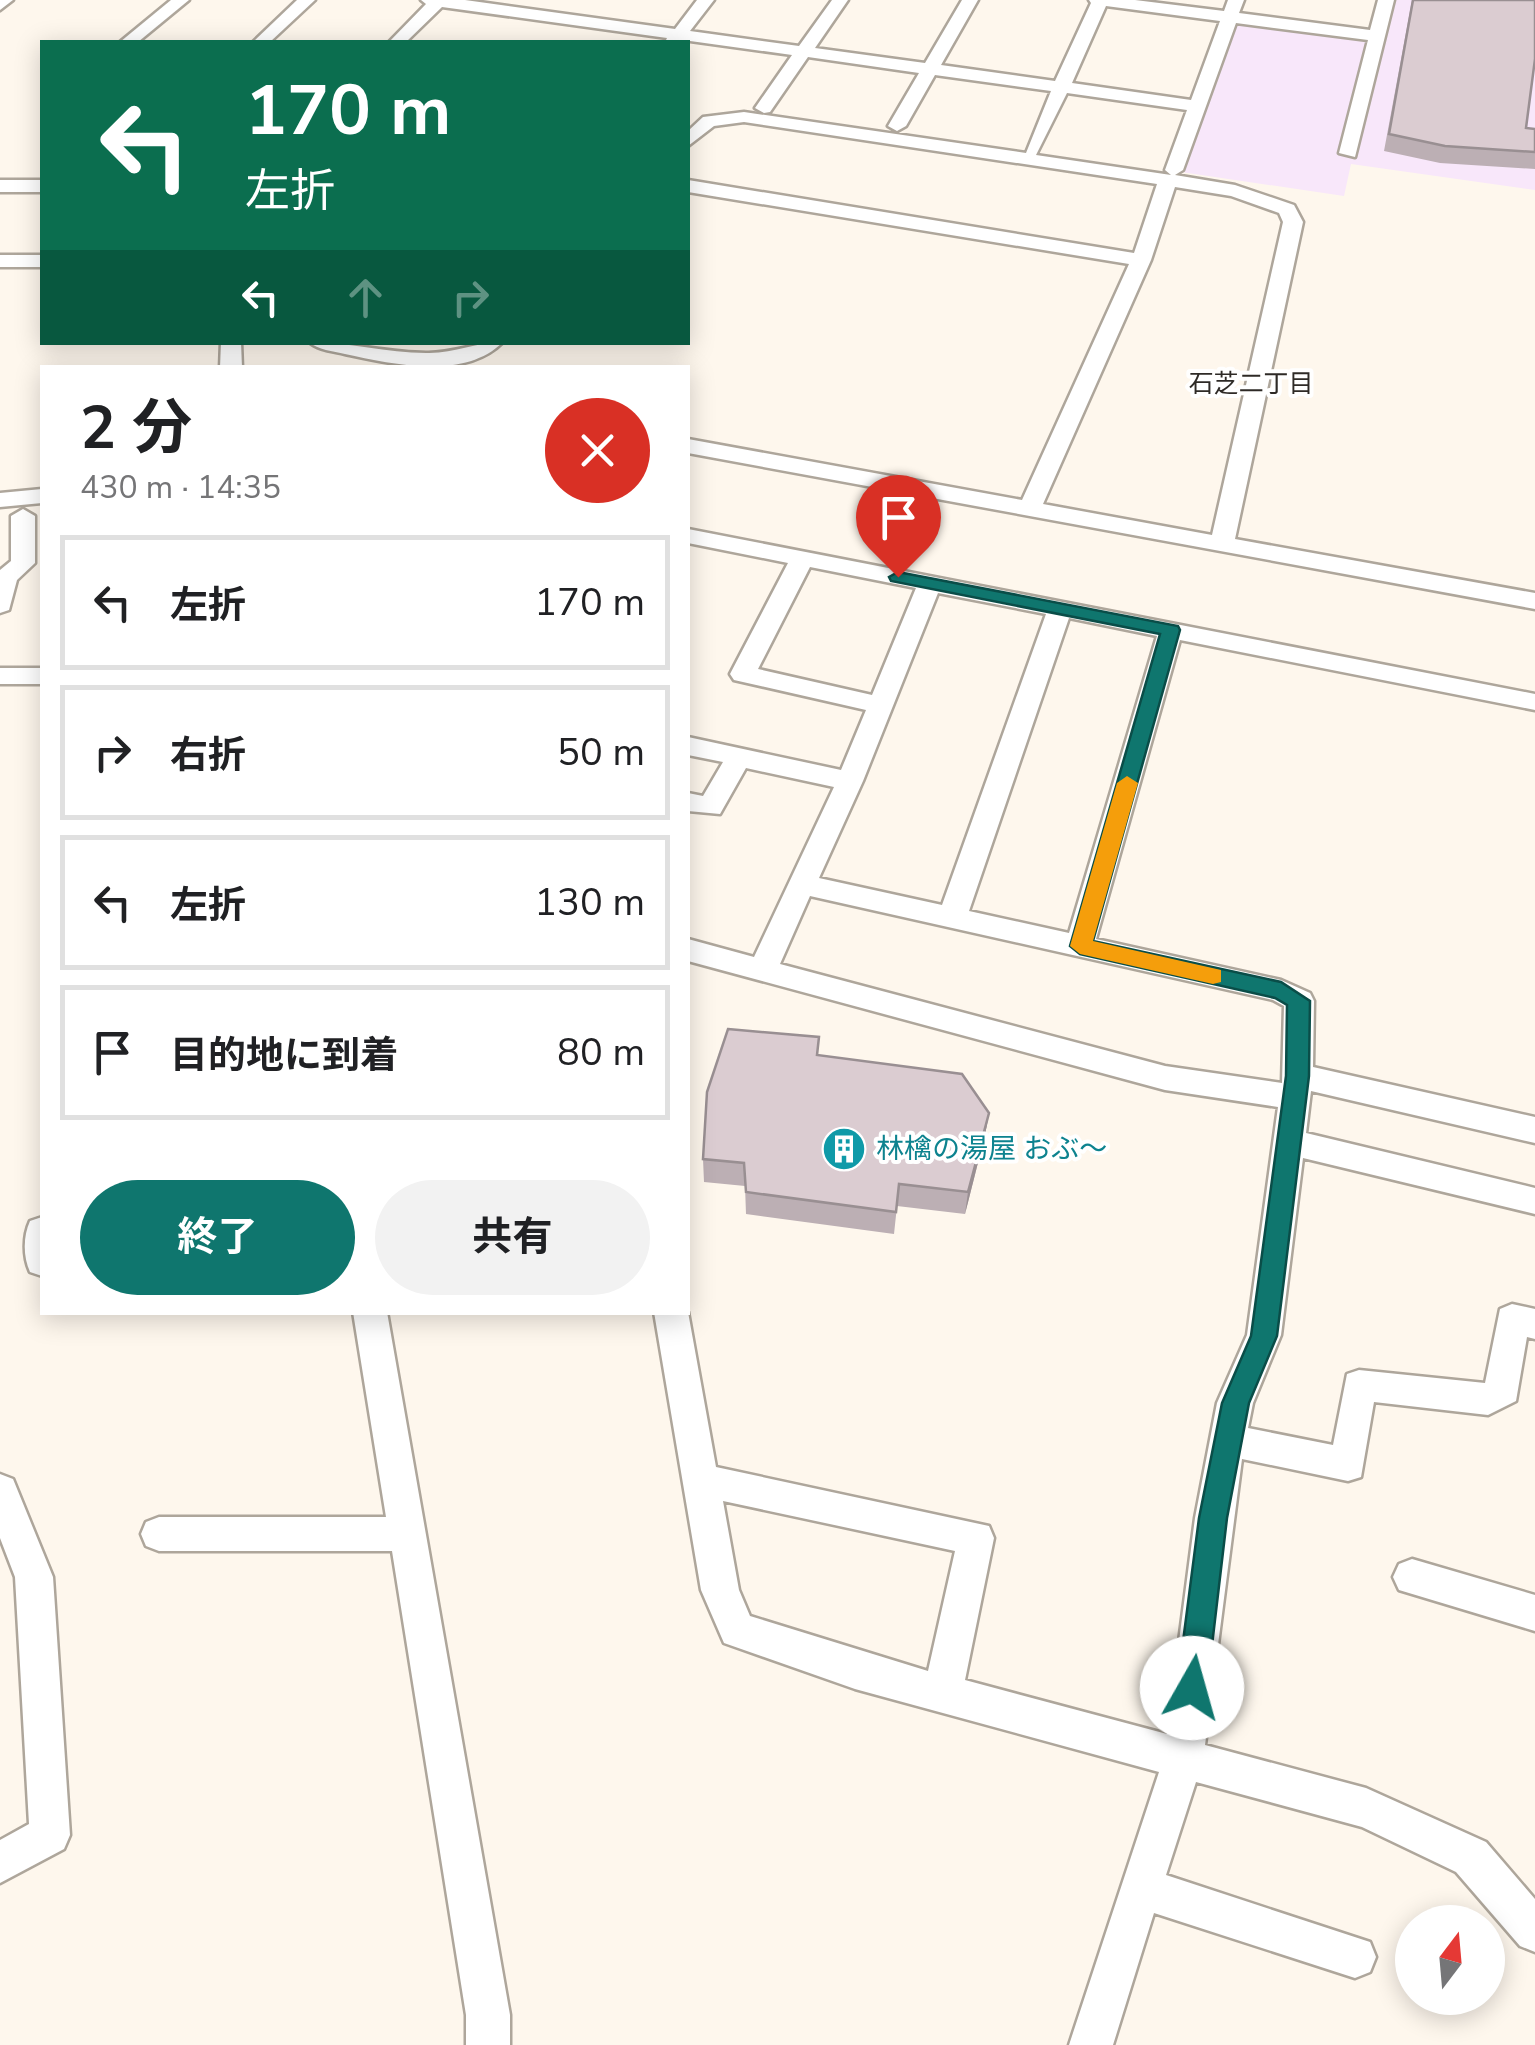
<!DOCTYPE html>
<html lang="ja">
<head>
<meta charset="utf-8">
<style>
  body { margin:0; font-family:"Nunito Sans","Noto Sans JP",sans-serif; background:#f2f2f2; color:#202124; height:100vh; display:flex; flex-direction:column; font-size:38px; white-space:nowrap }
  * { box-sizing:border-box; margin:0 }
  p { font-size:32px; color:#757577 }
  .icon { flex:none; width:55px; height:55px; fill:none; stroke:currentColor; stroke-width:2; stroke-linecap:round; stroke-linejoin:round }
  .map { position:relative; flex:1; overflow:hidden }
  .drawer { position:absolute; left:40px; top:365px; width:650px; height:950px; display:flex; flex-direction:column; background:#fff; border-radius:0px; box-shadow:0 5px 25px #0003 }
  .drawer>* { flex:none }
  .top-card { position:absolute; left:40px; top:40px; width:650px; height:305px; border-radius:0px; box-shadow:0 5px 25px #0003; background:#0b6e4f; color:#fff; overflow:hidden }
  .needle { width:65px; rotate:16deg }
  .buttons { position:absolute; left:1395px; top:1905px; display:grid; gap:20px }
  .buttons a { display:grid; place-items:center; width:110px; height:110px; border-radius:50%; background:#fff; box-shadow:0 5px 25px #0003; font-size:50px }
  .pin { position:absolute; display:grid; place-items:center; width:85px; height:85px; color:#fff; margin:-102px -42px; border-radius:50% 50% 50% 0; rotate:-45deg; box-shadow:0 0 10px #0007 }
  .pin .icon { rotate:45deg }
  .me { position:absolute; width:110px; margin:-55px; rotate:7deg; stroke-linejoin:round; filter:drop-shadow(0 0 8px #0008) }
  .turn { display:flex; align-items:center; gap:35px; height:210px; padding:0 40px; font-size:45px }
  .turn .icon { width:130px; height:130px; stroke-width:2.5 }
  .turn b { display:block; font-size:70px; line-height:85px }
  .lanes { display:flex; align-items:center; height:95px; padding:0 40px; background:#0003; justify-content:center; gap:50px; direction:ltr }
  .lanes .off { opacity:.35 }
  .round { display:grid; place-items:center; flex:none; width:105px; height:105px; border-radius:52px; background:#f2f2f2 }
  .summary { display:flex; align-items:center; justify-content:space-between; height:170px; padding:0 40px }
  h1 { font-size:60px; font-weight:700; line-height:75px }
  .action { display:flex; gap:20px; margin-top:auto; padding:20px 40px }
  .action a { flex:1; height:115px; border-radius:60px; background:#0f766e; color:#fff; font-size:40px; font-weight:700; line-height:115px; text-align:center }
  .action a+a { background:#f2f2f2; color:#202124 }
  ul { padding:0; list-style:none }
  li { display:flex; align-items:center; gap:30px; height:135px; margin:0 20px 15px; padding:0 20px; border:5px solid #e0e0e0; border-radius:0px }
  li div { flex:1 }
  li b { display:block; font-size:38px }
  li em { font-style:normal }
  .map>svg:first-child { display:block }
  .industrial { fill:#f8e7fa }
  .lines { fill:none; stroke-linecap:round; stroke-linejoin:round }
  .minor-casing { stroke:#aea69b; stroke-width:5 }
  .minor { fill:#fff; fill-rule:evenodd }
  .wall { fill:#bcafb4 }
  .shaded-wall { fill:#998f92 }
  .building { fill:#dbccd1; stroke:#998f92; stroke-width:2.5 }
  .route { fill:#0f766e; stroke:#0a4d48; stroke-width:2.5 }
  .slow { fill:#f59e0b }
  .labels { text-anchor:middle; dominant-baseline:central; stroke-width:8; stroke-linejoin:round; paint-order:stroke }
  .far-neighbourhood-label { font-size:25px; fill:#2e2a26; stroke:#fff }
  .culture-label { font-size:28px; fill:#0d838f; stroke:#fff; text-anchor:start }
</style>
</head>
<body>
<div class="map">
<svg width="1535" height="2045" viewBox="0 0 1535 2045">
  <rect width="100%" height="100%" fill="#fef7ed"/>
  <!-- industrial -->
  <path class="industrial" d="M1391,0h144v190l-184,-26 -7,32 -163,-24 50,-148 149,16z"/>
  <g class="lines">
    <!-- minor casing -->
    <g class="minor-casing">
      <g id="minor">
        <path d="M0,0h13l-13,10z"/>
        <path d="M171,0h18l-51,42h-18z"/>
        <path d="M297,0h18l-45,42h-17z"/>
        <path d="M421,0h44l210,29 22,-29h17l-24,31 109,15 33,-46h16l-33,48 110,15 37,-63h16l-37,65 114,16 36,-78 -2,-3h46l89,11 4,-11h16l-5,13 131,17 8,-30h16l-39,157 -16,-4 29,-113 -132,-17 -53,147 -8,5 60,10 59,20 9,17 -68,317 300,54v16l-847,-156v-14l334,61 107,-236 -441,-72v-12l446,73 23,-69 -413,-62 -30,4 -26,20v-15l15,-14 41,-5 282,41 25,-62 -116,-16 -29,51 -9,5 -9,-5 31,-53 -111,-16 -38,55 -6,1 -9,-5 37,-53 -109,-15 -18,2 2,-4 -225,-31 -36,35h-17l37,-38zM1106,6l114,15 -29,79 -119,-17zM1067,93l120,17 -22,60 6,5 -135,-20zM1175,187l56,9 48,17 4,9 -71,313 -169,-31 108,-244z"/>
        <rect x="0" y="180" width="42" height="12"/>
        <rect x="0" y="255" width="42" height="12"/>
        <path d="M221,342h20l1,26h-22z"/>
        <path d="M309,342c40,0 78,11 117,11 27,1 50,-11 77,-11 -39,39 -111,22 -158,12 -12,-3 -27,-4 -36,-12z"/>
        <path d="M42,489v14l-42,4v-14z"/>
        <path d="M23,509l12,7v47l-18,17 -8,30 -9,3v-43l11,-9v-45z"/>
        <path d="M688,529l847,165v16l-355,-70 -84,299 185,41 29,13 4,8 -1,66 222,50v26l-224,-52 -5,42 229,55v26l-232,-56 -22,177 -28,68 -5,25 85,17 14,-71 12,-4 126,13 15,-74 12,-5 23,5v30l-8,-2 -11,64 -28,14 -114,-13 -13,75 -13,4 -106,-22 -37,286 161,43 120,54 49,57v53l-15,-6 -64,-74 -94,-45 -166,-45 -30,93 204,67 6,15 -6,15 -15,6 -201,-65 -41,132h-44l90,-273 -304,-83 -131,-46 -23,-53 -47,-278h34l28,155 273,59 5,12 -29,142 202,54 28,-216 22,-115 30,-68 31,-228 -113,-17 -477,-129v-22l66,18 80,-170 -88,-19 -26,46 -32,-3v-18l15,3 20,-34 -35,-7v-18l153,33 25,-60 -132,-30 -4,-6 58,-111 -100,-20zM810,567l106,21 -44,107 -114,-26zM938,593l108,21 -104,291 -123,-27 44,-97zM1069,618l88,18 -88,297 -100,-22zM810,896l463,104 11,6 -2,77 -117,-17 -385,-102zM723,1501l232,50 -27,120 -178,-55 -11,-26z"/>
        <rect x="0" y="668" width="42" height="16"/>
        <path d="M42,1217v59l-12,-4c-7,-15 -7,-36 0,-51z"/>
        <path d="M353,1312h34l123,703v30h-44v-30l-74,-464h-233l-13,-5 -5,-12 5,-12 13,-5h227z"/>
        <path d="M0,1474l13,5 40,98 17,258 -6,14 -64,34v-43l29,-16 -14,-247 -15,-39z"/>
        <path d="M1412,1559l123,36v36l-136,-41 -6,-13 6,-13z"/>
      </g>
    </g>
    <!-- minor -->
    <use href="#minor" class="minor"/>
  </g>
  <!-- wall -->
  <g class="wall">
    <path d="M1412,0h123l-9,128 9,1v40l-95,-6 -56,-12z"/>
    <path d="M819,1055l170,58 -4,22 -20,79 -68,-8 -3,28 -148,-20 -1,-28 -41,-4 -1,-23z"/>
  </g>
  <!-- shaded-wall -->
  <path class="shaded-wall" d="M989,1113l-4,22 -20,79 3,-22z"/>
  <!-- building -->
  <g class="building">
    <path d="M1413,0h122v59l-9,69 9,1v23l-90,-6 -56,-12z"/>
    <path d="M728,1029l91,8 -2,18 145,19 27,39 -21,79 -69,-8 -3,28 -150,-20 -2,-29 -41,-4 4,-67z"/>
  </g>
  <!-- route -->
  <path class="route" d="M898,572l280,54 2,4 -87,311 188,41 29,19 -1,75 -32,260 -28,67 -22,115 -20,170 -5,10 -10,5 -10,-5 -5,-10 22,-170 23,-115 29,-67 35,-260 1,-71 -12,-7 -195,-44 -10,-8 90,-312 -269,-53 -2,-4z"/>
  <!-- slow -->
  <path class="slow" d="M1127,776l11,7 -45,158 128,29v12l-8,2 -133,-30 -10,-8 47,-163z"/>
  <!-- icons -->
  <defs>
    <g id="building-disc" transform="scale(2.25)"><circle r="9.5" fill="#0f9aa8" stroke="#fff"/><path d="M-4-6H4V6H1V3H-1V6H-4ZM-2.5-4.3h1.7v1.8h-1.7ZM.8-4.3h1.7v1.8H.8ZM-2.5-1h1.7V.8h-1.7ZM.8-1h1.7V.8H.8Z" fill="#fff"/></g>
  </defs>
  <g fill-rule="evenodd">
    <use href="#building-disc" x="844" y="1149"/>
  </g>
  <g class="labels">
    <!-- far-neighbourhood labels -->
    <g class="far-neighbourhood-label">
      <text x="1251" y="384">石芝二丁目</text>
    </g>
    <!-- culture labels -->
    <g class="culture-label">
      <text x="876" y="1149">林檎の湯屋 おぶ～</text>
    </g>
  </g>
</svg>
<div class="buttons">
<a><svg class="needle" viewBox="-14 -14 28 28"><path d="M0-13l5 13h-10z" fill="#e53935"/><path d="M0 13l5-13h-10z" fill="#757577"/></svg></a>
</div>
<div class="pin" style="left:898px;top:577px;background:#d93025"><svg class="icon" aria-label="arrive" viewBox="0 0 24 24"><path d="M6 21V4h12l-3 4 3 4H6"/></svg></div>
<svg class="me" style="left:1192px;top:1688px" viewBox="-20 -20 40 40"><circle r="19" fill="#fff"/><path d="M0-13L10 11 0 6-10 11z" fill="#0f766e"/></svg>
<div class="top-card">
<div class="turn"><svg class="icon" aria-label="left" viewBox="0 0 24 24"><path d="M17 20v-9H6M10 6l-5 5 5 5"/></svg><div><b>170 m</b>左折</div></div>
<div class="lanes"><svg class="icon" aria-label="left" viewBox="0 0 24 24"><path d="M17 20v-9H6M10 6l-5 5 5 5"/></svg><svg class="icon off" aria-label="ahead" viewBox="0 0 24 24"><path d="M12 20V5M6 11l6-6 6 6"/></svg><svg class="icon off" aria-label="right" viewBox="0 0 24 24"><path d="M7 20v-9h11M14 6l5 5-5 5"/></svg></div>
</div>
<section class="drawer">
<div class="summary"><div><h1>2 分</h1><p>430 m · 14:35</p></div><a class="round" style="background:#d93025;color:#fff"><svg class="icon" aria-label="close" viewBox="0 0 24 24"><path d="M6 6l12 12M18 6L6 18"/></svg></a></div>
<ul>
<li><svg class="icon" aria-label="left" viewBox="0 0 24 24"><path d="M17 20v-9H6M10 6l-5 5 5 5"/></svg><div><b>左折</b></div><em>170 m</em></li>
<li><svg class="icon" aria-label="right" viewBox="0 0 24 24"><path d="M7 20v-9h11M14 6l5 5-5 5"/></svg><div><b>右折</b></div><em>50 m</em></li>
<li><svg class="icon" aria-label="left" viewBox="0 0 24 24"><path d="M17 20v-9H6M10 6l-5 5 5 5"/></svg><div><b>左折</b></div><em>130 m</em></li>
<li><svg class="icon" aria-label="arrive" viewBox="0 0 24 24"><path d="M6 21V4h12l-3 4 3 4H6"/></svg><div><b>目的地に到着</b></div><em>80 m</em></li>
</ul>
<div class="action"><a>終了</a><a>共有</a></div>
</section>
</div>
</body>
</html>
